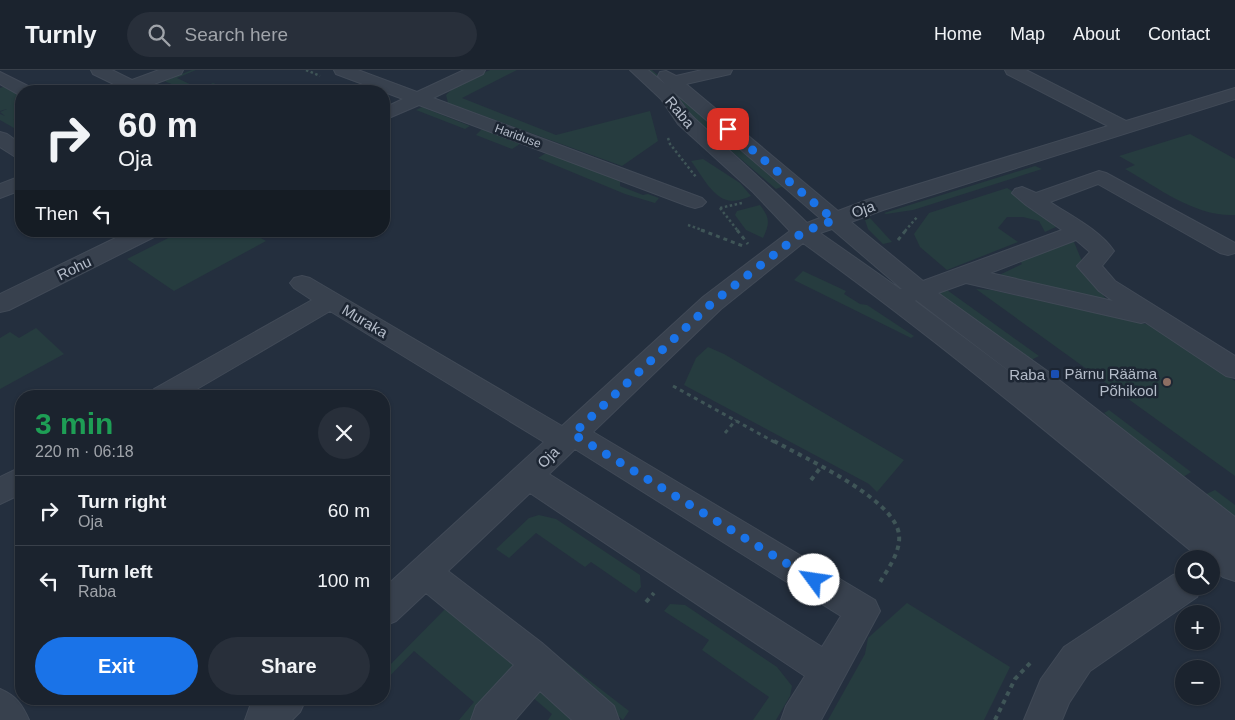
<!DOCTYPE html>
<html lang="en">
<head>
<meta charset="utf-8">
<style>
  body { margin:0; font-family:Helvetica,sans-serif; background:#282f3a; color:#f1f3f6; height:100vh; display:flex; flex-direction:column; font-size:19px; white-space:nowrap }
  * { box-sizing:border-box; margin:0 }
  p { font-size:16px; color:#a0a4aa }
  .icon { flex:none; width:28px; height:28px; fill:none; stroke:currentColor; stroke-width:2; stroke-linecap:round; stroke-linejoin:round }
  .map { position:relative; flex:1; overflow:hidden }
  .panel { position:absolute; left:15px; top:320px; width:375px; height:315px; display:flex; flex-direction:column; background:#1b232e; border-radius:20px; box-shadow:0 1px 4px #0004,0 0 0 1px #39404a }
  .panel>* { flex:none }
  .banner { position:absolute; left:15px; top:15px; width:375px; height:152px; border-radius:20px; box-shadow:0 1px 4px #0004,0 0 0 1px #39404a; background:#1b232e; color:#f1f3f6; overflow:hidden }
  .fabs { position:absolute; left:1175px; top:480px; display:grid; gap:10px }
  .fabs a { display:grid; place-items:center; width:45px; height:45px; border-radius:50%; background:#1b232e; box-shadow:0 1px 4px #0004,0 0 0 1px #39404a; font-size:25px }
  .pin { position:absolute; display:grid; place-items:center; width:42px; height:42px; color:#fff; margin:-21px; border-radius:10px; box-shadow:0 2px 8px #0006 }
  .me { position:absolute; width:55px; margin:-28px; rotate:301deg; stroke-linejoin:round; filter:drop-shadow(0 0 4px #0008) }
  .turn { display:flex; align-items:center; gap:18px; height:105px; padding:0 20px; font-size:22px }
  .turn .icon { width:65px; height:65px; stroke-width:2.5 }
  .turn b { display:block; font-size:35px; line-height:42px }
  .then { display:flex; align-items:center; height:48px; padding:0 20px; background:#0003; gap:10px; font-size:19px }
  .round { display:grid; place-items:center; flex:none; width:52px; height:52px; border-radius:26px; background:#282f3a }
  .overview { display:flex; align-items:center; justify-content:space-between; height:85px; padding:0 20px }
  h1 { font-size:30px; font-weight:800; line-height:38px; color:#1e9e55 }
  .cta { display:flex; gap:10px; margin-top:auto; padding:10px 20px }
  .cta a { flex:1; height:58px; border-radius:30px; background:#1a73e8; color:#fff; font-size:20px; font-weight:800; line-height:58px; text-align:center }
  .cta a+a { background:#282f3a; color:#f1f3f6 }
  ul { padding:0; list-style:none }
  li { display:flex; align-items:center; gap:15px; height:70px; padding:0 20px; border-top:1px solid #39404a }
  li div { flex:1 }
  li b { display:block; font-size:19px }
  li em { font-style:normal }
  header { display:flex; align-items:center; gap:30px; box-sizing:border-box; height:70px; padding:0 25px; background:#1b232e; border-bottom:1px solid #39404a }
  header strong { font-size:24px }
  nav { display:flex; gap:28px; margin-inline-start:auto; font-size:18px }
  .search { width:350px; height:45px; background:#282f3a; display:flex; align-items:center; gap:12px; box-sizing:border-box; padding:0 18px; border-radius:28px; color:#a0a4aa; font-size:19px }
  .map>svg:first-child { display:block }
  .green { fill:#263c3f }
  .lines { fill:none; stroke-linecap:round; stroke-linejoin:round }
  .minor-casing { stroke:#414a57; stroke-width:2 }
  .path-far2 { stroke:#3f5557; stroke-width:2.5; stroke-dasharray:2.5 2.5; stroke-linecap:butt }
  .path-far1 { stroke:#3f5557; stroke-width:3; stroke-dasharray:4 4; stroke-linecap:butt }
  .path { stroke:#3f5557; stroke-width:4; stroke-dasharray:4.5 4.5; stroke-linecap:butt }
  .minor { fill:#38414e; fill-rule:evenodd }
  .route { stroke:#1a73e8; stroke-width:9; stroke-dasharray:0 16.2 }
  .transit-dot { fill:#1a4fb4; stroke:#1d2633; stroke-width:2 }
  .education-dot { fill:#8d6e63; stroke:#1d2633; stroke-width:2 }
  .labels { text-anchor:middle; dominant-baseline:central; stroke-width:5; stroke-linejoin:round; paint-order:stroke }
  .far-street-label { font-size:12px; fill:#b4bcc9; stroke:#1d2633 }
  .street-label { font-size:15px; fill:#b4bcc9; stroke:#1d2633 }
  .poi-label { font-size:15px; fill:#b4bcc9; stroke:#1d2633; text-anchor:end }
</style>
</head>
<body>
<header>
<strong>Turnly</strong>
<div class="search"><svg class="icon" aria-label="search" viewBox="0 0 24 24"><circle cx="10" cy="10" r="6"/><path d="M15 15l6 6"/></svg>Search here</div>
<nav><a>Home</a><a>Map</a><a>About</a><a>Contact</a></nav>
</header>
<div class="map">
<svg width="1235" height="650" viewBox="0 0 1235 650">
  <rect width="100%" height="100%" fill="#242f3e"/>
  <!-- green -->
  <g class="green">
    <path d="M192,0h4l-19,8 23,11 13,-6 20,8h-44l-25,-10z"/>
    <path d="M490,0h27l-55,28 94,37 94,-24 8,30 -36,25 -174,-63 -2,-8 9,-9z"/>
    <path d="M645,0h7l132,116 -8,3 -80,-68 -14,-19z"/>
    <path d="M6,16l15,9v21l-8,4 8,-2v14l-21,-12v-6l5,2 -5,-4 7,-3 -7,2v-23z"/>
    <path d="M422,37l48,19 -5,3 -49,-19z"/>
    <path d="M482,59l38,15 -8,5 -36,-14z"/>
    <path d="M1190,64l45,25v56c-40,2 -76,-27 -110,-46l10,-4 -16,-9z"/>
    <path d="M546,83l74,27v6l23,9 5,-1 11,4 -4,5 -30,-9 -87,-36z"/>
    <path d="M703,89l37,24 11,13c-5,2 -13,5 -19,5 -19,-1 -30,-26 -41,-40z"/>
    <path d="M1035,96l7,3 -129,41 -27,4 -2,-1z"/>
    <path d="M1007,118l51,31v7l-13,6 -6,-11 -16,-4h-16l-9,11 20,14 -71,28 -27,-23 -6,-13 15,-21z"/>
    <path d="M760,135c10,13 10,18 3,33l-17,-8 -11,-15 2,-4z"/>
    <path d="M870,148l22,24 -9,2 -15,-15 -3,-9z"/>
    <path d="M182,161h66l18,10 -92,50 -47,-32z"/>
    <path d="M1065,171l9,1 15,36 18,22 -112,-23 27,-13 -4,-6z"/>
    <path d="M803,201l43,20 -2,3 16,10 7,1 47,31 -3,2 -117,-58z"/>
    <path d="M976,219l16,1 167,37 76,54v95z"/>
    <path d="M947,220l92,66 -8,4 -93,-66z"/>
    <path d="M36,258l28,26 -64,35v-51l10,-6 9,6z"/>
    <path d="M708,277l16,7 180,106 -27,32 -8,-8 -185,-99 12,-27z"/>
    <path d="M1109,340l82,62 -11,7 -76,-66z"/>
    <path d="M1215,420l20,15v13l-33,-22z"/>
    <path d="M539,445l17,4 84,56 1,12 -5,6 -45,-31 -6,5 -49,-34 -27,25 -13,-9 33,-31z"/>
    <path d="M907,533l103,64 -26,53h-156l37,-66 3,-16z"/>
    <path d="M450,534l67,64 -42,52h-16l15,-18 -60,-51 -30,31v-11z"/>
    <path d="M670,534l15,1 92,62 15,19 -2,10 -14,24h-23l16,-23 -67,-47 7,-10 -45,-29z"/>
    <path d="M546,577l83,64 -6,9 -81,-69z"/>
    <path d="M542,617l43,33h-37l4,-6 -22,-19z"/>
  </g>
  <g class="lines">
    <!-- minor casing -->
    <g class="minor-casing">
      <g id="minor">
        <path d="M91,0h21l20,10 27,-10h24l-2,4 -35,13 4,4h-22l-35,-17z"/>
        <path d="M334,0h24l59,22 47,-22h21l-2,4 -50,24 269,100 4,4 -4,4 -7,2 -7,-2 -269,-101 -35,15v-12l19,-9 -67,-25z"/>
        <path d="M630,0h18l17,14 -7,-8 2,-4 6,-1 10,5 26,-6h30l-2,4 -44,10 152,127 29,-11 241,-74 -101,-52 -2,-4h21l100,51 109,-33v11l-352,111 -32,12 72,59 139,-51 -36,-25 -14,-12 3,-4 7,-2 14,6 63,-22 7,2 129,70v10l-7,2 -8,-2 -122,-69 -48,18c21,14 50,28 64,49l-12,15 13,15 120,75v22l-9,-2 -81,-54 -4,1 -175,-40 -28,10 112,80 185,144v64l-12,-4 -12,-10v-8h-10c-131,-108 -260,-217 -398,-316l-82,66 -128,123 282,168 5,11 -59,109h-40l5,-14 19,-30 -275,-183 -82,78 94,72 72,63 5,14h-47l-32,-29 -25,29h-44l5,-14 38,-41 -88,-72 -30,28 -12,5v-38l160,-146 -214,-131 -145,85h-35l4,-7 158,-89 -18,-12 -4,-5 4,-5 8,-2 8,2 252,148 141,-129 87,-66 -37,-39 -75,-68 -17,-25zM667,16l153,132 -13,5c-37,-36 -75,-70 -113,-105 -10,-9 -16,-23 -27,-32zM832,159l70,60h-2l-80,-56zM1076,170l14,12 -13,14 22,25 14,10 -123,-28zM916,230l114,87 16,12 -131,-98zM575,379l266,167 -19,31 -273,-173z"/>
        <path d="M0,2l30,15 3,4h-12v5l-21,-12z"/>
        <path d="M0,62l7,2 14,10v14l-7,-2 -14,-9z"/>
        <path d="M21,106v14l-21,8v-14z"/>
        <path d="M130,161h29l-3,5 -147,74 -9,2v-18z"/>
        <path d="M21,397v27l-21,10v-27z"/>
        <path d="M1184,502v14h18l-5,11 -107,74 -21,32 -7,17h-38l17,-41 23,-32 109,-72z"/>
        <path d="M0,619c16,7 22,15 29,31h-29z"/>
        <path d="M259,629h47l-6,13 -8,8h-47l5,-14z"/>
      </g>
    </g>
    <!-- path-far2 -->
    <g class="path-far2">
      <path d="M306,0l14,6"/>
      <path d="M668,68l2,6 26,33"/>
      <path d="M720,138l18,23"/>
      <path d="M720,138l22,-5"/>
      <path d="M688,155l17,6"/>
      <path d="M905,161l13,-15"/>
    </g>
    <!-- path-far1 -->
    <g class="path-far1">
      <path d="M701,160l42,16"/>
      <path d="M737,160l11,14"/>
      <path d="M898,170l8,-10"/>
      <path d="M673,316l103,57"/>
      <path d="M725,363l11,-13"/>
    </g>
    <!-- path -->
    <g class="path">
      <path d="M774,371c30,17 122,58 125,94 2,17 -12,35 -20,49"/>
      <path d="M811,410l10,-13"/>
      <path d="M646,532l8,-9"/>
      <path d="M995,650l20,-41 18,-19"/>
    </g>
    <!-- minor -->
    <use href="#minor" class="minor"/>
  </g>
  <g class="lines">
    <!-- route -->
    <path class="route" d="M728,59l106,91 -31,12 -91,71 -139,131 241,146"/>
  </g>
  <!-- markers -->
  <rect class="transit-dot" x="1050" y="299" width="10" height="10" rx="2.5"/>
  <circle class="education-dot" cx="1167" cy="312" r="5"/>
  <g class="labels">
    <!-- far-street labels -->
    <g class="far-street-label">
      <text transform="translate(518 66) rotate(20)">Hariduse</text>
    </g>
    <!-- street labels -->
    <g class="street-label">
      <text transform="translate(680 42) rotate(50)">Raba</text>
      <text transform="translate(863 139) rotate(-19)">Oja</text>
      <text transform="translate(74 198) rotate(-26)">Rohu</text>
      <text transform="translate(365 251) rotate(31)">Muraka</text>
      <text transform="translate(548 387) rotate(-44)">Oja</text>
    </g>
    <!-- poi labels -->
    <g class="poi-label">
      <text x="1157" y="303">Pärnu Rääma<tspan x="1157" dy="17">Põhikool</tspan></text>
      <text x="1045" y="304">Raba</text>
    </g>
  </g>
</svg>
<div class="fabs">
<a><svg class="icon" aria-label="search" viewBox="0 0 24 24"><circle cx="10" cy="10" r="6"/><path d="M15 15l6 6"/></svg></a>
<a>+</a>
<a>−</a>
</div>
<div class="pin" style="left:728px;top:59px;background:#d93025"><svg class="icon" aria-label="arrive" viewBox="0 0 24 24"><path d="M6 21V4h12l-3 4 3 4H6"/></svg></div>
<svg class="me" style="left:814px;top:510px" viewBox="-20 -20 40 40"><circle r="19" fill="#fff"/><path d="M0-13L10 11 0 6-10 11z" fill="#1a73e8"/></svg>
<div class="banner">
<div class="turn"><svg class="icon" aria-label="right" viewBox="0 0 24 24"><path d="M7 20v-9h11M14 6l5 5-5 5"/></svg><div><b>60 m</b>Oja</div></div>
<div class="then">Then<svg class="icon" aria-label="left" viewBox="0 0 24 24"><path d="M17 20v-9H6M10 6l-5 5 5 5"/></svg></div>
</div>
<section class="panel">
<div class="overview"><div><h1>3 min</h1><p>220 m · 06:18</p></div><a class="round"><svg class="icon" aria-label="close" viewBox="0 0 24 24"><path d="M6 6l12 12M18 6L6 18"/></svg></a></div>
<ul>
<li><svg class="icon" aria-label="right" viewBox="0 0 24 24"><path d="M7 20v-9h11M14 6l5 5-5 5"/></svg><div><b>Turn right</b><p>Oja</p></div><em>60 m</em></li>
<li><svg class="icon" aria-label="left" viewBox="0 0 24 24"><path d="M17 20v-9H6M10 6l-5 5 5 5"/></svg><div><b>Turn left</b><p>Raba</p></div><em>100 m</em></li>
</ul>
<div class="cta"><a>Exit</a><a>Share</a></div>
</section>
</div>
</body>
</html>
